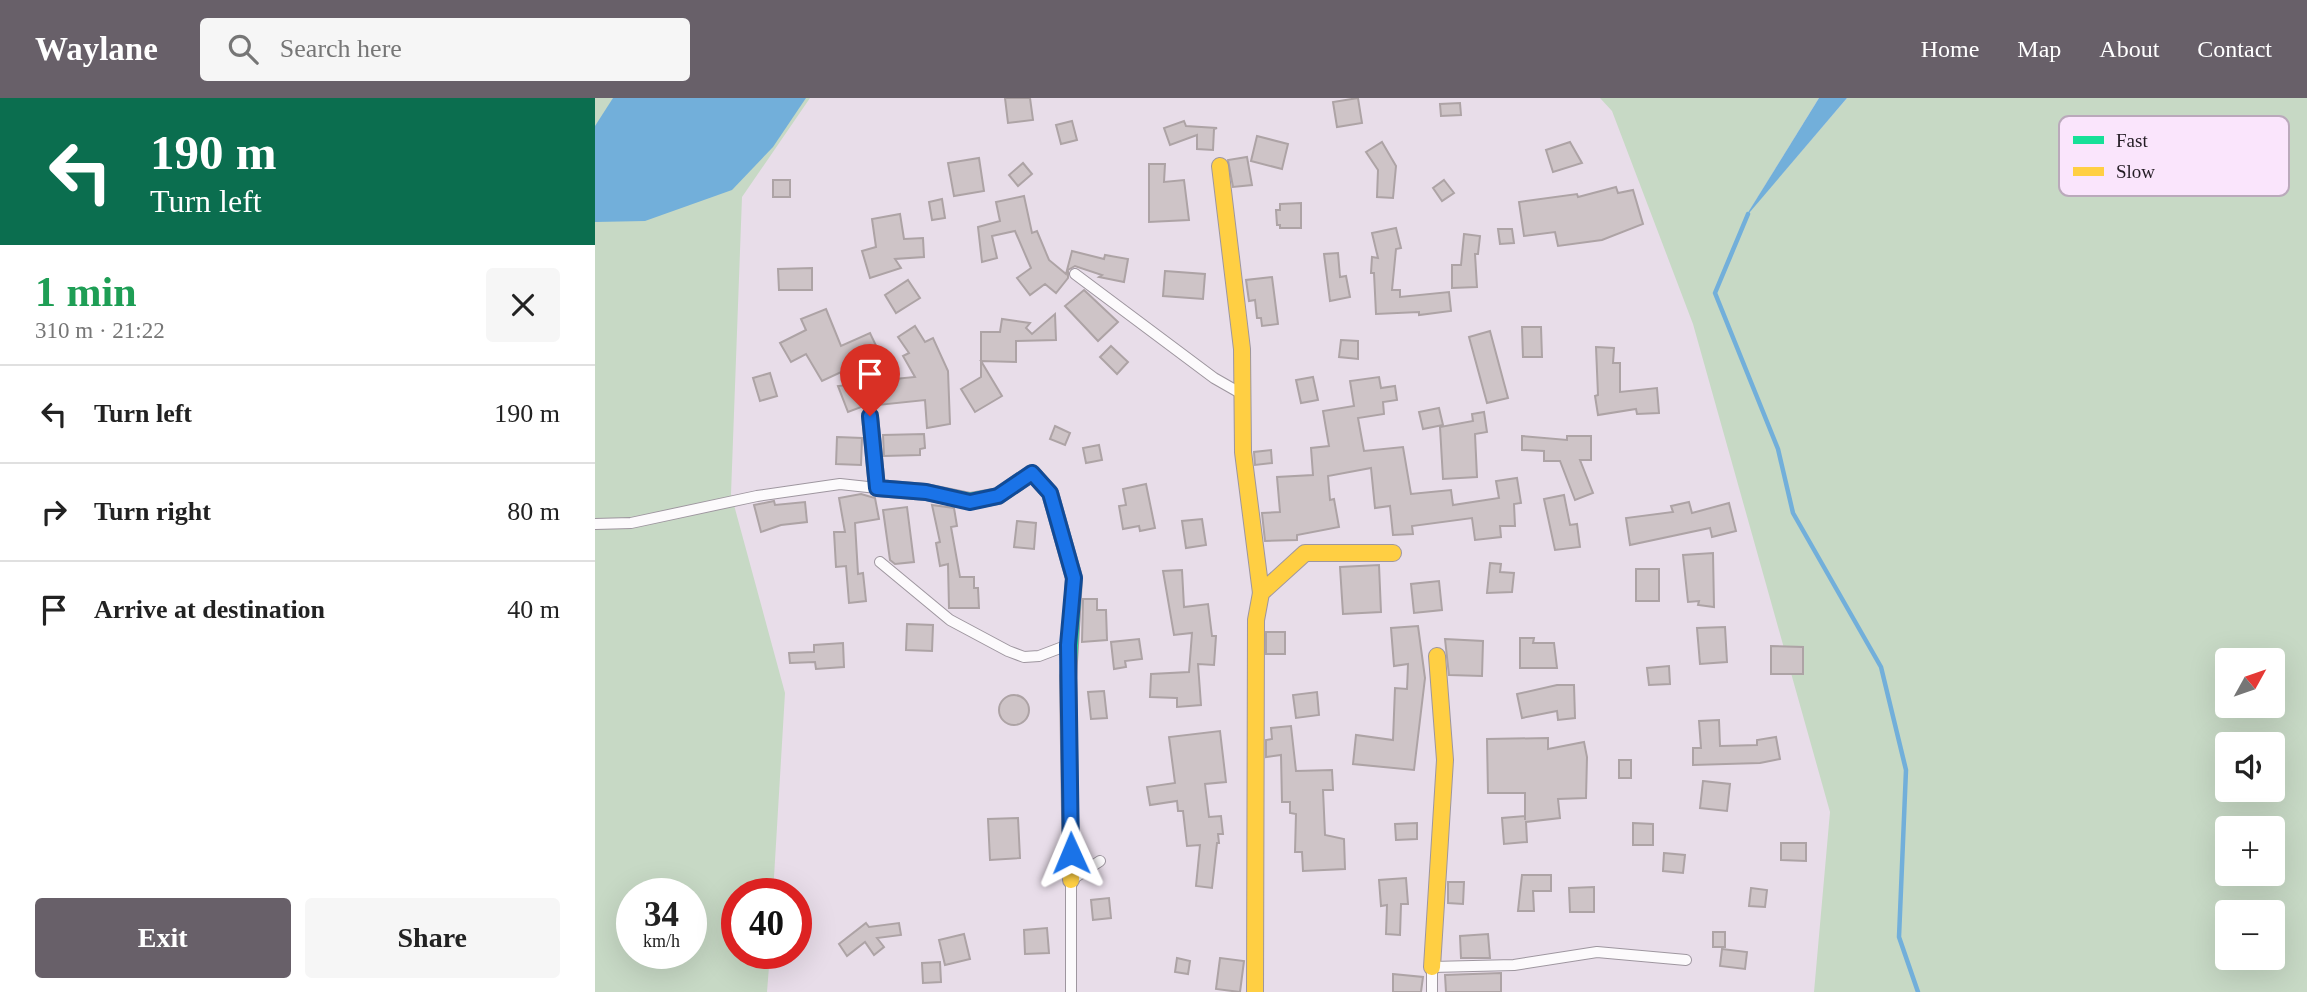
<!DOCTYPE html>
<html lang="en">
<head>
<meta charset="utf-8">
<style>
  body { margin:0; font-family:"Times New Roman",serif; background:#f6f6f6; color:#222; height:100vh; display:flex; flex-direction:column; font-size:26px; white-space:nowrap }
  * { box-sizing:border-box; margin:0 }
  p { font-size:23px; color:#767676 }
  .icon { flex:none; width:38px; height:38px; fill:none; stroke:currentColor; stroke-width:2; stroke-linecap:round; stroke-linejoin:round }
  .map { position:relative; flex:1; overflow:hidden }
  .drawer { display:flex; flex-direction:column; background:#fff; width:595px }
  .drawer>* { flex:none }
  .guide { background:#0b6e4f; color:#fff; overflow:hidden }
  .needle { width:46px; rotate:50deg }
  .fabs { position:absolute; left:1620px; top:550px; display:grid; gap:14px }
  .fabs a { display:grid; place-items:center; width:70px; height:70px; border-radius:7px; background:#fff; box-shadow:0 7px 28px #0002; font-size:35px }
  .speed { position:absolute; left:21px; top:780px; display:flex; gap:14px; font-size:35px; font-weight:700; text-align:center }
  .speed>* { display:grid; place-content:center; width:91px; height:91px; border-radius:50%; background:#fff; box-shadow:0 7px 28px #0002; line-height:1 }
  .speed small { font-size:18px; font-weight:400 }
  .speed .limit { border:10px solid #d22; background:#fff; color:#111 }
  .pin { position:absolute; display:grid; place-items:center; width:60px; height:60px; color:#fff; margin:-72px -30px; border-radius:50% 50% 50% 0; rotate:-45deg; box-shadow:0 0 7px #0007 }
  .pin .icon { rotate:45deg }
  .me { position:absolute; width:77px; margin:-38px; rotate:359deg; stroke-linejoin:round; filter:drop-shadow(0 0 5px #0008) }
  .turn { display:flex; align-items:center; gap:24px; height:147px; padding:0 35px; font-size:32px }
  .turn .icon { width:91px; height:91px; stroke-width:2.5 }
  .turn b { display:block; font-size:49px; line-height:60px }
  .round { display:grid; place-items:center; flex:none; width:74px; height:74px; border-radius:7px; background:#f6f6f6 }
  .headline { display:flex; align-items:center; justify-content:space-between; height:119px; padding:0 35px }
  h1 { font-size:42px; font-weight:700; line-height:52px; color:#1e9e55 }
  .cta { display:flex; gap:14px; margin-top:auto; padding:14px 35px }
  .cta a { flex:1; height:80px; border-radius:7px; background:#686069; color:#fff; font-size:28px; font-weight:700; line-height:80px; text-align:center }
  .cta a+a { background:#f6f6f6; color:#222 }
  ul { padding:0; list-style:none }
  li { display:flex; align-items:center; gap:21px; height:98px; padding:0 35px; border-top:2px solid #e0e0e0 }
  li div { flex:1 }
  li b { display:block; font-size:26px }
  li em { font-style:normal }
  header { display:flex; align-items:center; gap:42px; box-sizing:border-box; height:98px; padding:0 35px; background:#686069; color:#fff }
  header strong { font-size:33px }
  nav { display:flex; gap:38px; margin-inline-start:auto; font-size:24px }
  .search { width:490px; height:63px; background:#f6f6f6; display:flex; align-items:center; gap:18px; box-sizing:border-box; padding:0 24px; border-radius:7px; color:#767676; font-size:26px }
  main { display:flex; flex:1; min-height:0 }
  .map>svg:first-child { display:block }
  .green { fill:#c7d9c5; fill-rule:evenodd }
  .water { fill:#72afda }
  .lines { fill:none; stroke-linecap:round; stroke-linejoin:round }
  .stream { stroke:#72afda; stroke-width:4.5 }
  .building { fill:#cec4c7; stroke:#ada3a5; stroke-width:2 }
  .street-casing { stroke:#9e969f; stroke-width:12 }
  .fast-casing { stroke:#9e969f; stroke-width:18 }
  .slow-casing { stroke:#9e969f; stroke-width:18 }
  .street { stroke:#fcfafc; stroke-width:10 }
  .fast { stroke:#16e098; stroke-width:16 }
  .slow { stroke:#ffcf43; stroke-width:16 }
  .route-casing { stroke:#114b97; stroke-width:18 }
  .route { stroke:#1a73e8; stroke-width:12 }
  .key { fill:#fae5fc; stroke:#baa9bb; stroke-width:2 }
  .key-label { font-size:19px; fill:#231c24 }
</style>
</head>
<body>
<header>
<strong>Waylane</strong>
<div class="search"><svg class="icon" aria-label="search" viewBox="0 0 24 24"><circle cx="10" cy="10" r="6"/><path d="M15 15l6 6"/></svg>Search here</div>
<nav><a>Home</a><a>Map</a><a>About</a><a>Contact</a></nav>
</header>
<main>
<section class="drawer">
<div class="guide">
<div class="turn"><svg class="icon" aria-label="left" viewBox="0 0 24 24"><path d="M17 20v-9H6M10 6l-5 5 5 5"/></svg><div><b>190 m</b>Turn left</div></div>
</div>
<div class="headline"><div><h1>1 min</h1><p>310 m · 21:22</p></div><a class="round"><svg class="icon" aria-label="close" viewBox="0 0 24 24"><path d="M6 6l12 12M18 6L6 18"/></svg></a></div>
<ul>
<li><svg class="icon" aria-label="left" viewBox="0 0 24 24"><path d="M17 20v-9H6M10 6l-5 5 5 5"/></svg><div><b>Turn left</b></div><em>190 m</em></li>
<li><svg class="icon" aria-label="right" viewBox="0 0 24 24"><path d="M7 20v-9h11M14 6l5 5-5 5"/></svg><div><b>Turn right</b></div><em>80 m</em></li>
<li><svg class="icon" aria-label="arrive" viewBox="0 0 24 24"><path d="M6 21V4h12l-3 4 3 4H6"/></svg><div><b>Arrive at destination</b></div><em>40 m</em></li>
</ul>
<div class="cta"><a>Exit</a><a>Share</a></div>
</section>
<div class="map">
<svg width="1712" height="894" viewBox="0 0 1712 894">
  <rect width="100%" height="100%" fill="#e8dde9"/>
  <!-- green -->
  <g class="green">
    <path d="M0,0h215l-68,99 -11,297 54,199 -12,201h-36v60h33l-3,38h-172zM37,796h59v60h-59z"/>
    <path d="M1005,0h219l-71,115 99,-115h460v894h-493l16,-180 -137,-488 -81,-213zM1633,562h45v45h-45zM1633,646h45v45h-45zM1633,730h45v45h-45zM1633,814h45v45h-45z"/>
  </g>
  <!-- water -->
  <g class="water">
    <path d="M18,0h193l-33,49 -41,43 -87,31 -50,1v-96z"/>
    <path d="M1224,0h28l-103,121z"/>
  </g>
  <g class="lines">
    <!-- stream -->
    <path class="stream" d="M1153,116l-33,79 63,156 15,64 88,154 25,103 -7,167 19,55"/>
  </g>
  <!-- building -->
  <g class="building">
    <path d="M410,0h25l3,22 -25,3z"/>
    <path d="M763,0l4,25 -25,4 -4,-25z"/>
    <path d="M865,5l1,12 -20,1 -1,-12z"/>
    <path d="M477,23l5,19 -16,4 -5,-19z"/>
    <path d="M589,23l2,5 31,2 -3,1 -1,21 -16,-1v-14l-27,10 -6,-17z"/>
    <path d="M662,38l31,8 -6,25 -31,-8z"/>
    <path d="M787,44l14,24 -3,32 -16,-1 1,-27 -12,-18z"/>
    <path d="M975,44l12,21 -29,9 -7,-22z"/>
    <path d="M652,59l5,28 -19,2 -5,-27z"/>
    <path d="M384,60l5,33 -30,5 -6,-33z"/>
    <path d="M428,65l9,11 -14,12 -9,-11z"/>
    <path d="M554,66h16l-1,18 20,-2 5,40 -40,2z"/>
    <rect x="178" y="82" width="17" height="17"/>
    <path d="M849,82l10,13 -12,8 -9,-13z"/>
    <path d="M1021,89l2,6 15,-3 10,34 -41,16 -44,6 -3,-14 -31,4 -5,-34 58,-8 1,3z"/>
    <path d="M429,98l8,37 5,-2 12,29 17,14 6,-23 32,8 1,-4 23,4 -4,23 -25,-5 3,-2 -27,-9 -7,4v8l-12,15 -11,-9 -15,11 -13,-17 14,-10 -16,-37 -23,5 5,22 -15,4 -4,-35 22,-6 -4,-19z"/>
    <path d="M347,101l3,19 -13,2 -3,-18z"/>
    <path d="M706,105v25h-21v-3h-3l-1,-15h4v-6z"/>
    <path d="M305,116l4,25 19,-1 1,19 -29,2 6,9 -31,10 -8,-27 14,-4 -4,-28z"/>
    <path d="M801,130l5,20 -5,1 -4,41h8v7l49,-5 2,19 -32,4v-3l-43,2 -2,-41h-3l1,-16 6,1 -6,-25z"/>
    <path d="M903,131h14l2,14 -14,1z"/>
    <path d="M869,136l16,2 -2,18h-3l2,33 -25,1v-23h9z"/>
    <path d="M743,155l2,24 6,-1 4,21 -20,4 -6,-47z"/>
    <path d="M217,170v22h-33l-1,-21z"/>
    <path d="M570,173l40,3 -2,25 -40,-3z"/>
    <path d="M677,179l6,47 -16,2 -1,-8h-4l-2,-18 -6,1 -3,-21z"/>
    <path d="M313,182l12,18 -24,15 -11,-18z"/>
    <path d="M489,192l34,32 -20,19 -33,-35z"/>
    <path d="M231,211l15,37 29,-13 10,21 -58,27 -16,-27 -15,8 -11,-19 26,-13 -5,-11z"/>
    <path d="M460,216l1,26 -40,1v21l-35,-1 21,35 -27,16 -14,-23 20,-12v-45h19l2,-13 28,4 -4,5 6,6z"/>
    <path d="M320,228l10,16 8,-4 15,33 2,53 -23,4 -2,-28 -47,5 -3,-24 40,-4 -12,-21 6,-3 -11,-16z"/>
    <path d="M927,229h19l1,30h-19z"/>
    <path d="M895,233l18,67 -21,5 -18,-66z"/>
    <path d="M746,242l17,1v18l-19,-2z"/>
    <path d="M516,248l17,16 -11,12 -17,-17z"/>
    <path d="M1001,249l18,1 -1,15h7v29l37,-4 2,25 -22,1 -1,-5 -38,6 -3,-19 3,-1z"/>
    <path d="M175,275l7,23 -17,5 -7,-23z"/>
    <path d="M718,279l5,23 -17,3 -5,-23z"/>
    <path d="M784,279l2,11 14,-2 2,14 -14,2 1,12 -26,4 6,33 39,-4 8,47 40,-4 2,15 46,-7 -3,-17 21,-3 4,25 -7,1 1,22h-15l1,11 -26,3 -3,-22 -60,8 1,8 -20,1 -3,-29 -15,2 -4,-40 -43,8 2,24 4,-1 5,28 -42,8v5l-32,1 -3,-28 18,-1 -3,-35 36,-2 -2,-27 18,-2 -6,-35 31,-5 -4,-25z"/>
    <path d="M261,286l8,22 -16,6 -10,-26z"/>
    <path d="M844,310l4,17 -20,4 -4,-17z"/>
    <path d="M889,314l3,20 -12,2 2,43 -34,2 -3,-52 33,-6 -1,-7z"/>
    <path d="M460,328l15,7 -5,12 -15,-6z"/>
    <path d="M329,336l1,14 -5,1v6l-36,1 -1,-21z"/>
    <path d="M927,338l45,4v-4h24v24h-11l13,33 -18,7 -15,-39h-16v-10l-22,-1z"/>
    <path d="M242,339l25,1 -1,27 -25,-1z"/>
    <path d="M504,347l3,15 -16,3 -3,-15z"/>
    <path d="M676,352l1,13 -17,2 -1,-13z"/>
    <path d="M551,386l9,44 -15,3 -1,-5 -16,3 -4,-23 7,-1 -3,-16z"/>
    <path d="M266,396l14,4 4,21 -24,4 3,51 5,-1 3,28 -17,2 -3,-37 -10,1 -2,-35h11l-6,-34z"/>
    <path d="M969,397l6,30 7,-1 3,23 -25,3 -11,-51z"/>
    <path d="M179,403l1,4 30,-3 2,20 -26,3 -20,7 -7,-27z"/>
    <path d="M1094,404l3,11 37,-10 7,28 -24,6 -2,-9 -80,17 -4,-27 47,-6 -2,-6z"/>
    <path d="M337,407l22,3 3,18 -6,1 9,50h14v11h4l1,20h-30l-1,-44 -8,2 -4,-23 4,-1z"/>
    <path d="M312,409l7,55 -19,2 -5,-4 -7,-50z"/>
    <path d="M607,421l4,26 -20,3 -4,-27z"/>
    <path d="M422,423l19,2 -2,26 -20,-2z"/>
    <path d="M1118,455l1,54 -16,-2 1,-4 -11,1 -5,-47z"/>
    <path d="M895,465l11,1 -1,8 14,1 -2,19 -25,1z"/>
    <path d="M784,467l2,47 -38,2 -3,-47z"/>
    <rect x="1041" y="471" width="23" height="32"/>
    <path d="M587,472l2,37 24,-3 4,32h4l-2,29 -16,-1 3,41 -24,2v-9l-27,-1 1,-23 38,-2 3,-39 -18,2 -11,-64z"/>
    <path d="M844,483l3,29 -28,3 -3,-29z"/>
    <path d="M488,501h14v11h9l1,30 -25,2z"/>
    <path d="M312,526l26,1 -1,26 -26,-1z"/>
    <path d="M823,528l7,52 -11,92 -61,-6 3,-29 37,5 2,-52 12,1 1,-25 -14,2 -3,-38z"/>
    <path d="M1130,529l2,35 -27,2 -3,-36z"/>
    <rect x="671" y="534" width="19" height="22"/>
    <path d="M925,540h14l-1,5h21l3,25h-37z"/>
    <path d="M544,541l3,20 -17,2 1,6 -12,2 -3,-27z"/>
    <path d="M850,541l38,2 -1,35 -33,-1z"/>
    <path d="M248,545l1,24 -28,2 -1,-7 -25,1 -1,-10 25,-1v-7z"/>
    <path d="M1176,548l32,1v27h-32z"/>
    <path d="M1074,568l1,18 -21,1 -2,-17z"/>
    <path d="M962,587h17l1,33 -17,2 -1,-9 -35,7 -5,-24z"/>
    <path d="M509,593l3,27 -16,1 -3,-27z"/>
    <path d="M722,594l2,23 -23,3 -3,-23z"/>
    <circle cx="419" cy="612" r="15"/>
    <path d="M1124,622l1,26 37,-1v-5l19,-3 4,22 -20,4 -67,2v-17h8l-2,-27z"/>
    <path d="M696,628l5,45 36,-1 1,20h-10l2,45 19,4 1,30 -42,2 -1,-19h-7l1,-38 -6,-1v-11h-8l-1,-47 -15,2v-17l6,-1 -1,-11z"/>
    <path d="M625,633l6,51 -21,2 4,33 12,-1 2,18h-5l1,9h-2l-5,45 -16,-2 4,-41 -13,1 -4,-35h-5l-1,-10 -27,4 -3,-18 28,-4 -6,-46z"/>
    <path d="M953,640v11l36,-7 3,15 -1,41 -28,1 2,19 -34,4 1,20 -23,2 -2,-26 23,-2v4v-27h-37l-1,-54z"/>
    <rect x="1024" y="662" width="12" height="18"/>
    <path d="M1108,683l27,3 -3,27 -27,-3z"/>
    <path d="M423,720l2,40 -30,2 -2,-41z"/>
    <path d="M822,725v16l-21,1 -1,-16z"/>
    <path d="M1038,725l20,1v21h-20z"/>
    <path d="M1186,745h25v18l-25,-1z"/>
    <path d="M1069,755l21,2 -2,18 -20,-2z"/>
    <path d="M927,777h29v16h-18l1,20h-16z"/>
    <path d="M811,780l2,26h-7l-1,31 -14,-1 1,-29 -6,1 -2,-26z"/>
    <path d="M853,784h16l-1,22 -15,-1z"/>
    <path d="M999,789v25h-24l-1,-24z"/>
    <path d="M1156,790l16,2 -2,17 -16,-1z"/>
    <path d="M514,800l2,20 -18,2 -2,-20z"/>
    <path d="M271,825l3,4 30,-4 2,12 -24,3 7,9 -10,8 -9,-13 -18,14 -8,-12z"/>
    <path d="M452,830l2,25 -24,1 -1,-24z"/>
    <rect x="1118" y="834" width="12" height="15"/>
    <path d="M369,836l6,25 -25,6 -6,-25z"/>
    <path d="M893,836l2,24h-29l-1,-22z"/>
    <path d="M1127,851l25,3 -2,17 -25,-3z"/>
    <path d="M582,860l13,3 -2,13 -13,-2z"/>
    <path d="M625,860l24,3 -4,31 -24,-3z"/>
    <path d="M345,864l1,20 -18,1 -1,-20z"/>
    <path d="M906,875v19h-55l-1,-17z"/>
    <path d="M798,876l30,3 -2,15h-28z"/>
  </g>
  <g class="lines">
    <!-- street casing -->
    <g class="street-casing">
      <g id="street">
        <path d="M480,176l139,104 28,16"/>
        <path d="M0,426l36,-1 126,-27 83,-12 37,4"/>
        <path d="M285,464l70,58 58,31 16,6 15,-1 29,-11"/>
        <path d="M476,894v-112l29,-19"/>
        <path d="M837,894v-25l82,-2 83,-13 89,8"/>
      </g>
    </g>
    <!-- fast casing -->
    <g class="fast-casing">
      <path id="fast" d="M275,318l7,72 49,4 44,9 28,-5 34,-23 18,20 24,85 -6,100"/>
    </g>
    <!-- slow casing -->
    <g class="slow-casing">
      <g id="slow">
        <path d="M625,68l22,183 1,103 18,141"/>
        <path d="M473,580l3,202"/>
        <path d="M837,869l13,-207 -8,-104"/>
        <path d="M660,894l1,-372 5,-27 44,-40h88"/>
      </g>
    </g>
    <!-- street -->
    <use href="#street" class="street"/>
    <!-- fast -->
    <use href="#fast" class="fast"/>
    <!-- slow -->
    <use href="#slow" class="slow"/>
  </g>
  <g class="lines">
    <!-- route casing -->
    <g class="route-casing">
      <path id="route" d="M275,318l7,72 49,4 44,10 28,-6 34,-23 18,20 24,85 -6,67 3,208"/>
    </g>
    <!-- route -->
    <use href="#route" class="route"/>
  </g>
  <!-- legend -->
  <rect x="1464" y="18" width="230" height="80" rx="10" class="key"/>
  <rect x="1478" y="38" width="31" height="8" fill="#16e098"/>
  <rect x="1478" y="69" width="31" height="9" fill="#ffcf43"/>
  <g class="key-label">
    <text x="1521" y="49">Fast</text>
    <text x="1521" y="80">Slow</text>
  </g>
</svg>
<div class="fabs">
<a><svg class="needle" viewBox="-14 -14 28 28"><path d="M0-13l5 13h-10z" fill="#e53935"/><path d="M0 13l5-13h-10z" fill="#767676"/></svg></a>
<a><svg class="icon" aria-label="sound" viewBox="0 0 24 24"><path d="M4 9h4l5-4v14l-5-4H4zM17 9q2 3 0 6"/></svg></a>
<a>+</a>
<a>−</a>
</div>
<div class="speed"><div>34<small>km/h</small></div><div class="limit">40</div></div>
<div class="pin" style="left:275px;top:318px;background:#d93025"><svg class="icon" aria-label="arrive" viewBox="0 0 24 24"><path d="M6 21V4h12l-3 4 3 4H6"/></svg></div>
<svg class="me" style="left:476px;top:755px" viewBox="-20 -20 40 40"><path d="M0-17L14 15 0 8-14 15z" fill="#1a73e8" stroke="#fff" stroke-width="4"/></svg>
</div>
</main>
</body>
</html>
